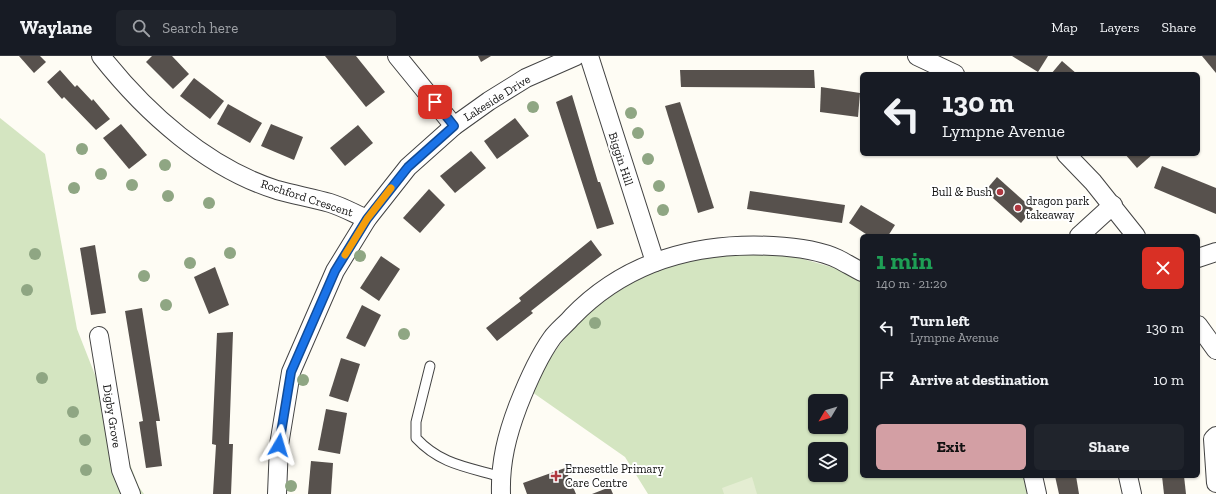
<!DOCTYPE html>
<html lang="en">
<head>
<meta charset="utf-8">
<style>
  body { margin:0; font-family:"Zilla Slab",serif; background:#20242c; color:#f1f3f6; height:100vh; display:flex; flex-direction:column; font-size:15px; white-space:nowrap }
  * { box-sizing:border-box; margin:0 }
  p { font-size:13px; color:#9ea1a6 }
  .icon { flex:none; width:22px; height:22px; fill:none; stroke:currentColor; stroke-width:2; stroke-linecap:round; stroke-linejoin:round }
  .map { position:relative; flex:1; overflow:hidden }
  .sheet { position:absolute; left:860px; top:178px; width:340px; height:244px; display:flex; flex-direction:column; background:#171b24; border-radius:6px; box-shadow:0 1px 3px #0004 }
  .sheet>* { flex:none }
  .top-card { position:absolute; left:860px; top:16px; width:340px; height:84px; border-radius:6px; box-shadow:0 1px 3px #0004; background:#171b24; color:#f1f3f6; overflow:hidden }
  .needle { width:26px; rotate:232deg }
  .buttons { position:absolute; left:808px; top:338px; display:grid; gap:8px }
  .buttons a { display:grid; place-items:center; width:40px; height:40px; border-radius:6px; background:#171b24; box-shadow:0 1px 3px #0004; font-size:20px }
  .pin { position:absolute; display:grid; place-items:center; width:34px; height:34px; color:#fff; margin:-17px; border-radius:8px; box-shadow:0 2px 6px #0006 }
  .me { position:absolute; width:44px; margin:-22px; rotate:7deg; stroke-linejoin:round; filter:drop-shadow(0 0 3px #0008) }
  .turn { display:flex; align-items:center; gap:14px; height:84px; padding:0 16px; font-size:18px }
  .turn .icon { width:52px; height:52px; stroke-width:2.5 }
  .turn b { display:block; font-size:28px; line-height:34px }
  .round { display:grid; place-items:center; flex:none; width:42px; height:42px; border-radius:6px; background:#20242c }
  .head { display:flex; align-items:center; justify-content:space-between; height:68px; padding:0 16px }
  h1 { font-size:24px; font-weight:800; line-height:30px; color:#1e9e55 }
  .action { display:flex; gap:8px; margin-top:auto; padding:8px 16px }
  .action a { flex:1; height:46px; border-radius:6px; background:#d39fa4; color:#111; font-size:16px; font-weight:800; line-height:46px; text-align:center }
  .action a+a { background:#20242c; color:#f1f3f6 }
  ul { padding:0; list-style:none }
  li { display:flex; align-items:center; gap:12px; height:52px; padding:0 16px }
  li div { flex:1 }
  li b { display:block; font-size:15px }
  li em { font-style:normal }
  header { display:flex; align-items:center; gap:24px; box-sizing:border-box; height:56px; padding:0 20px; background:#171b24; border-bottom:1px solid #363941 }
  header strong { font-size:19px }
  nav { display:flex; gap:22px; margin-inline-start:auto; font-size:14px }
  .search { width:280px; height:36px; background:#20242c; display:flex; align-items:center; gap:10px; box-sizing:border-box; padding:0 14px; border-radius:6px; color:#9ea1a6; font-size:15px }
  .map>svg:first-child { display:block }
  .green { fill:#d4e5c1; fill-rule:evenodd }
  .pitch { fill:#e4edd2 }
  .building { fill:#57514d }
  .lines { fill:none; stroke-linecap:round; stroke-linejoin:round }
  .lane-casing { stroke:#434343; stroke-width:11 }
  .street-casing { stroke:#434343; stroke-width:20 }
  .lane { stroke:#fff; stroke-width:9 }
  .street { stroke:#fff; stroke-width:18 }
  .tree { fill:#8fa683 }
  .route-casing { stroke:#114b97; stroke-width:10 }
  .route { stroke:#1a73e8; stroke-width:7 }
  .slow { stroke:#f59e0b; stroke-width:7 }
  .poi-dot { fill:#af3840; stroke:#fff; stroke-width:1.5 }
  .labels { text-anchor:middle; dominant-baseline:central; stroke-width:4; stroke-linejoin:round; paint-order:stroke }
  .street-label { font-size:12px; fill:#101010; stroke:#fff }
  .poi-label { font-size:12px; fill:#101010; stroke:#fff; text-anchor:start }
</style>
</head>
<body>
<header>
<strong>Waylane</strong>
<div class="search"><svg class="icon" aria-label="search" viewBox="0 0 24 24"><circle cx="10" cy="10" r="6"/><path d="M15 15l6 6"/></svg>Search here</div>
<nav><a>Map</a><a>Layers</a><a>Share</a></nav>
</header>
<div class="map">
<svg width="1216" height="438" viewBox="0 0 1216 438">
  <rect width="100%" height="100%" fill="#fefcf4"/>
  <!-- green -->
  <g class="green">
    <path d="M0,62l45,36 32,175 62,158 5,7h-144z"/>
    <path d="M728,197l57,1 57,16 20,12v194h161l5,18h-380l-23,-37 -93,-65c25,-57 68,-96 124,-121 23,-10 48,-13 72,-18zM815,345h26v26h-26zM815,393h26v26h-26z"/>
  </g>
  <!-- pitch -->
  <path class="pitch" d="M752,421l5,17h-33l-2,-6z"/>
  <!-- building -->
  <g class="building">
    <path d="M19,0h21l6,6 -12,11z"/>
    <path d="M152,0h20l17,18 -16,15 -27,-27z"/>
    <path d="M325,0h31l29,36 -19,15z"/>
    <path d="M478,0h13l-10,6z"/>
    <path d="M1012,0h36l-10,16z"/>
    <path d="M1202,0h14v17z"/>
    <path d="M1062,5l15,13h-26z"/>
    <path d="M60,14l15,17 2,-2 15,16 1,-2 17,20 -14,11 -32,-33 -2,2 -15,-17z"/>
    <path d="M680,14h134l1,18 -134,-1z"/>
    <path d="M194,22l30,23 -14,18 -30,-23z"/>
    <path d="M821,31l39,6 -2,24 -38,-5z"/>
    <path d="M572,39l26,87h2l14,42 -17,5 -41,-127z"/>
    <path d="M680,46l34,106 -16,5 -33,-107z"/>
    <path d="M228,48l34,19 -12,20 -33,-19z"/>
    <path d="M515,62l14,18 -32,23 -13,-18z"/>
    <path d="M121,68l26,31 -18,14 -26,-31z"/>
    <path d="M271,68l32,13 -9,23 -33,-14z"/>
    <path d="M358,69l15,18 -28,23 -15,-18z"/>
    <path d="M471,95l15,17 -31,25 -15,-17z"/>
    <path d="M1125,98h28l-16,14z"/>
    <path d="M1162,110l54,22v26l-62,-26z"/>
    <path d="M997,121l36,32 -12,14 -36,-32z"/>
    <path d="M429,133l16,16 -25,28 -17,-15z"/>
    <path d="M750,135l95,14 -3,18 -95,-14z"/>
    <path d="M861,149l34,20 -7,11h-19l-20,-13z"/>
    <path d="M591,184l11,15 -71,56 2,2 -36,28 -11,-13 35,-27 -2,-3z"/>
    <path d="M95,189l11,68 -15,2 -11,-67z"/>
    <path d="M381,200l19,13 -21,32 -19,-13z"/>
    <path d="M215,211l14,38 -20,9 -15,-37z"/>
    <path d="M362,249l19,10 -16,32 -19,-9z"/>
    <path d="M142,252l18,113h-4l6,45 -16,2 -7,-46 4,-1 -18,-110z"/>
    <path d="M233,276l-4,112h4l-2,50h-18l3,-49 -4,-1 5,-111z"/>
    <path d="M341,302l19,6 -12,38 -19,-6z"/>
    <path d="M326,353l21,4 -7,41 -22,-4z"/>
    <path d="M311,405l22,2 -2,31h-23z"/>
    <path d="M565,412l11,26h-49l-4,-11z"/>
    <path d="M1055,420h21l3,18h-20z"/>
    <path d="M1162,420h22l2,18h-22z"/>
    <path d="M610,431l3,7h-21z"/>
  </g>
  <g class="lines">
    <!-- lane casing -->
    <g class="lane-casing">
      <path id="lane" d="M430,310l-14,56v16c25,27 52,29 86,39"/>
    </g>
    <!-- street casing -->
    <g class="street-casing">
      <g id="street">
        <path d="M101,0c45,57 106,112 176,134 18,5 36,8 53,13 13,4 25,11 37,16"/>
        <path d="M397,0l57,70"/>
        <path d="M589,0l66,206"/>
        <path d="M917,0l38,18"/>
        <path d="M1066,98l27,28 43,54"/>
        <path d="M1079,180l34,-31"/>
        <path d="M1198,202l18,-6"/>
        <path d="M1198,269l18,25"/>
        <path d="M99,280l22,134 10,24"/>
        <path d="M1216,380l-3,3 3,44"/>
        <path d="M1033,420l4,18"/>
        <path d="M1128,420l4,18"/>
        <path d="M277,438l2,-49 12,-73 44,-101 32,-52 41,-52 46,-41 35,-25 37,-23 50,-22"/>
        <path d="M501,438c-1,-32 6,-59 17,-88 9,-23 19,-47 34,-68 5,-7 14,-14 20,-21 54,-56 126,-75 201,-71 21,1 46,4 65,13 8,4 16,9 24,13"/>
      </g>
    </g>
    <!-- lane -->
    <use href="#lane" class="lane"/>
    <!-- street -->
    <use href="#street" class="street"/>
  </g>
  <!-- trees -->
  <g class="tree">
    <circle cx="533" cy="51" r="6"/>
    <circle cx="631" cy="57" r="6"/>
    <circle cx="638" cy="77" r="6"/>
    <circle cx="82" cy="93" r="6"/>
    <circle cx="648" cy="103" r="6"/>
    <circle cx="165" cy="109" r="6"/>
    <circle cx="101" cy="118" r="6"/>
    <circle cx="132" cy="129" r="6"/>
    <circle cx="659" cy="130" r="6"/>
    <circle cx="74" cy="132" r="6"/>
    <circle cx="168" cy="140" r="6"/>
    <circle cx="209" cy="147" r="6"/>
    <circle cx="663" cy="154" r="6"/>
    <circle cx="230" cy="197" r="6"/>
    <circle cx="35" cy="198" r="6"/>
    <circle cx="360" cy="200" r="6"/>
    <circle cx="190" cy="207" r="6"/>
    <circle cx="144" cy="220" r="6"/>
    <circle cx="27" cy="234" r="6"/>
    <circle cx="166" cy="249" r="6"/>
    <circle cx="595" cy="267" r="6"/>
    <circle cx="404" cy="278" r="6"/>
    <circle cx="42" cy="322" r="6"/>
    <circle cx="303" cy="324" r="6"/>
    <circle cx="73" cy="356" r="6"/>
    <circle cx="85" cy="384" r="6"/>
    <circle cx="86" cy="414" r="6"/>
    <circle cx="291" cy="430" r="6"/>
  </g>
  <g class="lines">
    <!-- route casing -->
    <g class="route-casing">
      <path id="route" d="M279,389l12,-73 44,-101 32,-52 41,-52 46,-41 -19,-24"/>
    </g>
    <!-- route -->
    <use href="#route" class="route"/>
    <!-- slow -->
    <path class="slow" d="M345,199l22,-36 24,-31"/>
  </g>
  <!-- markers -->
  <g class="poi-dot">
    <circle cx="1000" cy="136" r="4"/>
    <circle cx="1018" cy="152" r="4"/>
    <path d="M554 414h4v4h4v4h-4v4h-4v-4h-4v-4h4z"/>
  </g>
  <g class="labels">
    <!-- street labels -->
    <g class="street-label">
      <text transform="translate(497 42) rotate(-32)">Lakeside Drive</text>
      <text transform="translate(621 103) rotate(72)">Biggin Hill</text>
      <text transform="translate(307 142) rotate(18)">Rochford Crescent</text>
      <text transform="translate(112 360) rotate(81)">Digby Grove</text>
    </g>
    <!-- poi labels -->
    <g class="poi-label">
      <text x="992" y="136" text-anchor="end">Bull &amp; Bush</text>
      <text x="1026" y="145">dragon park<tspan x="1026" dy="14">takeaway</tspan></text>
      <text x="565" y="413">Ernesettle Primary<tspan x="565" dy="14">Care Centre</tspan></text>
    </g>
  </g>
</svg>
<div class="buttons">
<a><svg class="needle" viewBox="-14 -14 28 28"><path d="M0-13l5 13h-10z" fill="#e53935"/><path d="M0 13l5-13h-10z" fill="#9ea1a6"/></svg></a>
<a><svg class="icon" aria-label="layers" viewBox="0 0 24 24"><path d="M12 4l9 5-9 5-9-5zM3 14l9 5 9-5"/></svg></a>
</div>
<div class="pin" style="left:435px;top:46px;background:#d93025"><svg class="icon" aria-label="arrive" viewBox="0 0 24 24"><path d="M6 21V4h12l-3 4 3 4H6"/></svg></div>
<svg class="me" style="left:279px;top:389px" viewBox="-20 -20 40 40"><path d="M0-17L14 15 0 8-14 15z" fill="#1a73e8" stroke="#fff" stroke-width="4"/></svg>
<div class="top-card">
<div class="turn"><svg class="icon" aria-label="left" viewBox="0 0 24 24"><path d="M17 20v-9H6M10 6l-5 5 5 5"/></svg><div><b>130 m</b>Lympne Avenue</div></div>
</div>
<section class="sheet">
<div class="head"><div><h1>1 min</h1><p>140 m · 21:20</p></div><a class="round" style="background:#d93025;color:#fff"><svg class="icon" aria-label="close" viewBox="0 0 24 24"><path d="M6 6l12 12M18 6L6 18"/></svg></a></div>
<ul>
<li><svg class="icon" aria-label="left" viewBox="0 0 24 24"><path d="M17 20v-9H6M10 6l-5 5 5 5"/></svg><div><b>Turn left</b><p>Lympne Avenue</p></div><em>130 m</em></li>
<li><svg class="icon" aria-label="arrive" viewBox="0 0 24 24"><path d="M6 21V4h12l-3 4 3 4H6"/></svg><div><b>Arrive at destination</b></div><em>10 m</em></li>
</ul>
<div class="action"><a>Exit</a><a>Share</a></div>
</section>
</div>
</body>
</html>
